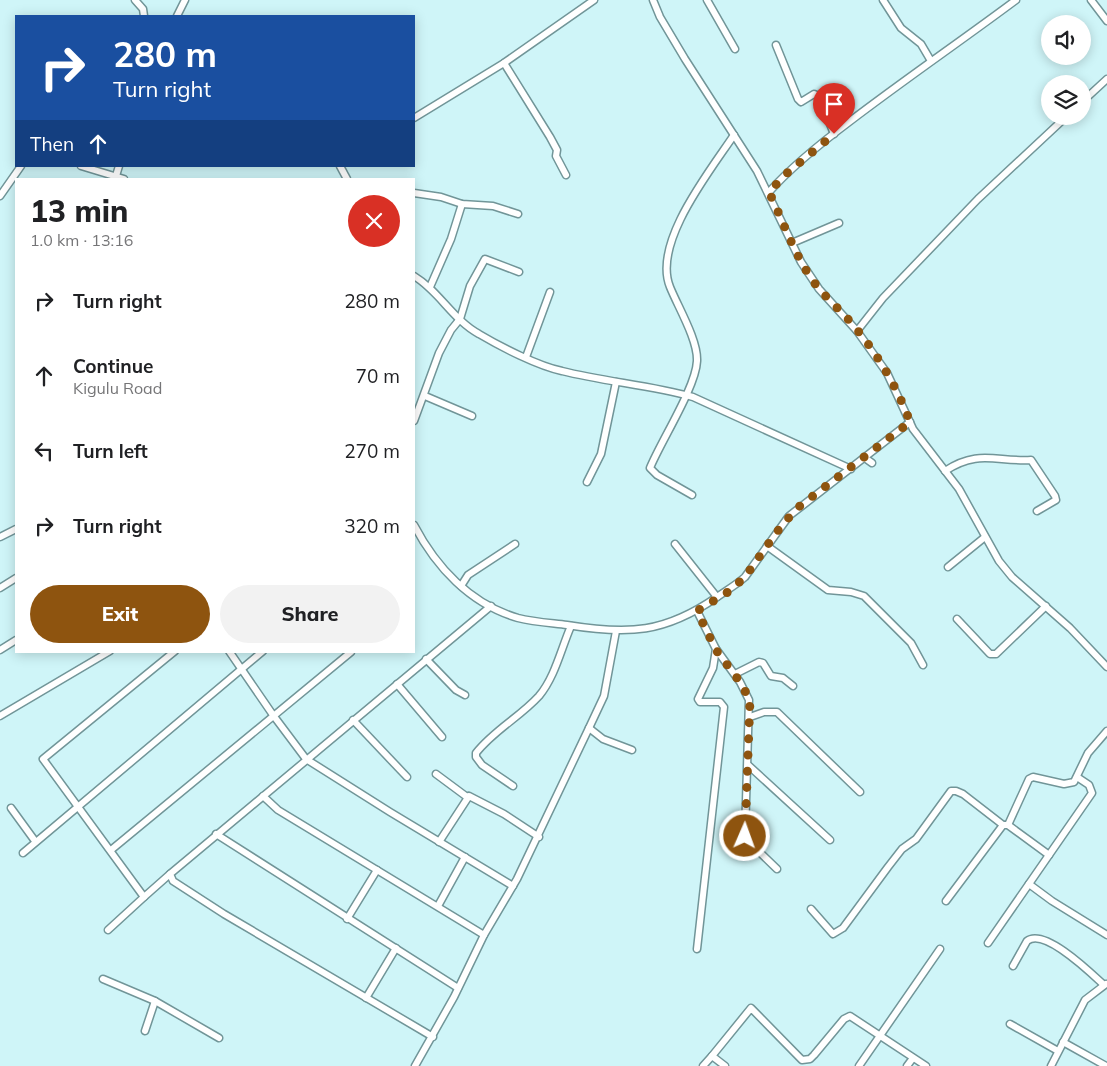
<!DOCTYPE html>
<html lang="en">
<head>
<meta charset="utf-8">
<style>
  body { margin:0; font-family:Mulish,sans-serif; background:#f2f2f2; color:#202124; height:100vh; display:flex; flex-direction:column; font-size:19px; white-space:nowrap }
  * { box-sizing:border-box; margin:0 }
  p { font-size:16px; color:#757577 }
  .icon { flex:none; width:28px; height:28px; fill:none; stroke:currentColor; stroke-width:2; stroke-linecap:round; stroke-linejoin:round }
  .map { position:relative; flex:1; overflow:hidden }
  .drawer { position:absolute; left:15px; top:178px; width:400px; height:475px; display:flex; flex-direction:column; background:#fff; border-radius:0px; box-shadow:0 2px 12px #0003 }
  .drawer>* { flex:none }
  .hud { position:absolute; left:15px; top:15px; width:400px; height:152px; border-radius:0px; box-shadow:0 2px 12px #0003; background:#1a4fa0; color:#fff; overflow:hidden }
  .controls { position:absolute; left:1041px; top:15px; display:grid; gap:10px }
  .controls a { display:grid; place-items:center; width:50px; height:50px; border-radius:50%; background:#fff; box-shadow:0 2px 12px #0003; font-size:25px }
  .pin { position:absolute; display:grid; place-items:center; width:42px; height:42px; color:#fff; margin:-51px -21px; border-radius:50% 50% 50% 0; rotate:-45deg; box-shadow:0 0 5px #0007 }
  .pin .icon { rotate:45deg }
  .me { position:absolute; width:55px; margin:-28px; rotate:2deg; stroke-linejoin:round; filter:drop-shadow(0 0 4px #0008) }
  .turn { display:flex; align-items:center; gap:18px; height:105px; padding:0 15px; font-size:22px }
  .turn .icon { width:65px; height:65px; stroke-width:2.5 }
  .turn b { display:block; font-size:35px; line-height:42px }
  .then { display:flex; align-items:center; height:48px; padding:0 15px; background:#0003; gap:10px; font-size:19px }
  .round { display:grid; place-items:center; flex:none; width:52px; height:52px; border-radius:26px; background:#f2f2f2 }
  .headline { display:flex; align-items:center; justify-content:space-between; height:85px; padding:0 15px }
  h1 { font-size:30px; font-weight:800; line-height:38px }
  .action { display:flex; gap:10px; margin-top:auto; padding:10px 15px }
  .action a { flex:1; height:58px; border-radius:30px; background:#8e540f; color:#fff; font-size:20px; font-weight:800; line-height:58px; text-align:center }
  .action a+a { background:#f2f2f2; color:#202124 }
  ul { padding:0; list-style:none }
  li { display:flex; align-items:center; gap:15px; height:75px; padding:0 15px }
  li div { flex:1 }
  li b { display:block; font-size:19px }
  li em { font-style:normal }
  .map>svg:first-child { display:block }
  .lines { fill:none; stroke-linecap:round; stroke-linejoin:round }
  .minor-casing { stroke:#719598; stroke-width:9 }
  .minor { stroke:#fff; stroke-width:6 }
  .route { stroke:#8e540f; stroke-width:9; stroke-dasharray:0 16.2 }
</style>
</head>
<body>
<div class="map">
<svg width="1107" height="1066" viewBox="0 0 1107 1066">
  <rect width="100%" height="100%" fill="#cff5f8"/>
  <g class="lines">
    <!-- minor casing -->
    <g class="minor-casing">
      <g id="minor">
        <path d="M135,0l8,9 1,7"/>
        <path d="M653,0l7,17 25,42 72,112 44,91 18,27 38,42 30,42 26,56 46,60 40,72 13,16 58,51 37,39"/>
        <path d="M707,0l28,49"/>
        <path d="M883,0l18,28 20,16 10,17"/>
        <path d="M1091,0l16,21"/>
        <path d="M177,16l8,-16"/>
        <path d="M776,45l22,54 3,3 13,-8 5,2 15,38"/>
        <path d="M504,63l46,74 7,13 -1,6 10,19"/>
        <path d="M1082,102l25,-23"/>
        <path d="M414,118l90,-55 90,-63"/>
        <path d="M81,166l43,13"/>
        <path d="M340,166l7,13"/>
        <path d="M115,179l4,-13"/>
        <path d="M769,192c23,-26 52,-49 80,-70 55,-42 112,-81 167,-122"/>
        <path d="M414,193l27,4 21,7 31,2 25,8"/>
        <path d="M0,196l21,-30"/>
        <path d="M792,243l47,-20"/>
        <path d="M414,276c25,15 39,44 65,58 22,13 59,32 83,37 44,11 88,14 131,26l158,72"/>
        <path d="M430,287l21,-48 11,-35"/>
        <path d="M857,331l26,-33 95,-99 89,-83"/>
        <path d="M526,357l24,-65"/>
        <path d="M425,396l47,20"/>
        <path d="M414,421l25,-68 12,-23 9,-11 10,-33 15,-27 34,13"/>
        <path d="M865,458l7,5"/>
        <path d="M945,471c33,-22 51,-9 86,-11l24,36 1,4 -19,11"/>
        <path d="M587,482l14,-28 15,-72"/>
        <path d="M692,495l-35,-20 -7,-7c11,-27 46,-81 47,-107 1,-21 -19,-54 -27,-74 -18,-44 40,-116 64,-152"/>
        <path d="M414,525c22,42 56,79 104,93 16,4 33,5 49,7 62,10 98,8 150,-28 10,-7 19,-12 28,-20l44,-61 121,-94"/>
        <path d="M0,537l16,-8"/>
        <path d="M675,544l42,53"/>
        <path d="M767,546l61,44 23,2 13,4 47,47 12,22"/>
        <path d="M948,567l37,-30"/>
        <path d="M461,586l7,-11 47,-31"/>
        <path d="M0,588l16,-10"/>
        <path d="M697,611l19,38 -3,19 -15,31 2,3h20l4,5 -27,242"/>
        <path d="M957,619l33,35h6l50,-48"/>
        <path d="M716,649l24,33 9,18 -4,135 3,6 29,28"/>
        <path d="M0,650l16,-10"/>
        <path d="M229,651l44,64 33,44 84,53 123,74"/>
        <path d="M426,659l30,31 9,5"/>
        <path d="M735,674l24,-12 4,1 8,13 12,2 10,8"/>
        <path d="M397,684l45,53"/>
        <path d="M0,716l110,-65"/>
        <path d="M750,717l14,-5h13l83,80"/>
        <path d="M353,720l54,57"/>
        <path d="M589,728l14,11 29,11"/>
        <path d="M748,765l82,75"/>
        <path d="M436,774l31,23"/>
        <path d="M513,786l-31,-21 -6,-8v-4c18,-23 44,-36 63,-57 16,-19 22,-47 32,-70"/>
        <path d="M263,796l15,14 206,125"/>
        <path d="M11,808l24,33"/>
        <path d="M1008,825l21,-46 4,-2 31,7 10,-2 14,-29 19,-22"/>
        <path d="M216,834l242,154"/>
        <path d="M439,842l30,-46 35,18 35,23"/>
        <path d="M111,850l240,-198"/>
        <path d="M23,853l240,-202"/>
        <path d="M170,874l-26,23 -101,-138 132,-108"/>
        <path d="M1029,884l23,17 55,34"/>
        <path d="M946,901l57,-76h5l41,30"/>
        <path d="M438,906l27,-49"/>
        <path d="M811,909l22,25 10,-6 45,-61 14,-18 14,-10 35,-48h5l7,3 40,31"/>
        <path d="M347,919l30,-49"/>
        <path d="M108,930l36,-33"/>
        <path d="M988,943l104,-150 -3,-8 -12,-8"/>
        <path d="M1013,966l14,-25c17,-14 64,32 77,44"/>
        <path d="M103,979l52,22 64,37"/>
        <path d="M366,998l30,-50"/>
        <path d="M1010,1024l48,27"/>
        <path d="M145,1031l10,-30"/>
        <path d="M433,1037l-209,-123 -51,-33 -3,-7 321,-268"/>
        <path d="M1063,1042l43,24"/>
        <path d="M712,1056l39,-48 51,52 8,-1 4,-4 30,-36 6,-3 76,50"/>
        <path d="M415,1066l39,-69 30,-62 33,-56 72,-151 15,-32 12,-65"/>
        <path d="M703,1066l9,-10 13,10"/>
        <path d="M859,1066l81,-117"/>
        <path d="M907,1066l6,-8"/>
        <path d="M1051,1066l34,-66 21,-16"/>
      </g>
    </g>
    <!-- minor -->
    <use href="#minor" class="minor"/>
  </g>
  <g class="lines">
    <!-- route -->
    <path class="route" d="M745,836l5,-136 -10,-18 -24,-32 -19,-39 31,-19 17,-15 31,-44 20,-24 114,-87c-14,-38 -36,-74 -63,-104 -12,-13 -26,-25 -36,-40 -18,-27 -28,-57 -42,-86l17,-18 48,-40"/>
  </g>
</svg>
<div class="controls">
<a><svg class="icon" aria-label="sound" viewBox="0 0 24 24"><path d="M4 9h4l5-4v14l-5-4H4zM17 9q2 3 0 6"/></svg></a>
<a><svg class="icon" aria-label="layers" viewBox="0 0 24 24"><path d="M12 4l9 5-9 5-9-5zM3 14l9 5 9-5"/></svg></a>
</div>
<div class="pin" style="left:834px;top:134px;background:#d93025"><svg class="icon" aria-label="arrive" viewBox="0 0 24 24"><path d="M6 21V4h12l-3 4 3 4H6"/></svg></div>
<svg class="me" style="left:745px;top:836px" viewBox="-20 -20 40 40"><circle r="17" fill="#8e540f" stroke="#fff" stroke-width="3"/><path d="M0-11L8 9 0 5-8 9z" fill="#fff"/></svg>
<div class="hud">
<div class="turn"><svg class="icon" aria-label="right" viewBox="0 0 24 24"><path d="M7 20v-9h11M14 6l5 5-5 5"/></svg><div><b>280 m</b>Turn right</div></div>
<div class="then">Then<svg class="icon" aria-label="ahead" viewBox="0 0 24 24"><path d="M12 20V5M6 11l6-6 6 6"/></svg></div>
</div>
<section class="drawer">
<div class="headline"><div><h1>13 min</h1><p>1.0 km · 13:16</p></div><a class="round" style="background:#d93025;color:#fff"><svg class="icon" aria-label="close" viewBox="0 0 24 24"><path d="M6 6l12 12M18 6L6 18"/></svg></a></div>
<ul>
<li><svg class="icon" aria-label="right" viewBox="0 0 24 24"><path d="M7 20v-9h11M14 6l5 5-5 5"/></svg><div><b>Turn right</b></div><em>280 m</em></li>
<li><svg class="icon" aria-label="ahead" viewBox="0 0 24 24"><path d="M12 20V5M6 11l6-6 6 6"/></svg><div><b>Continue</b><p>Kigulu Road</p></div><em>70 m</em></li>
<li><svg class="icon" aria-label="left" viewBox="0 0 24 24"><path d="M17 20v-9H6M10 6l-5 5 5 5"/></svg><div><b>Turn left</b></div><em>270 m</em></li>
<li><svg class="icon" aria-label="right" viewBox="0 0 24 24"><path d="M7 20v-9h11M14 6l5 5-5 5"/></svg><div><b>Turn right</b></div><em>320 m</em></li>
</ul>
<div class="action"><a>Exit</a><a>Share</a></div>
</section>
</div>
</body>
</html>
